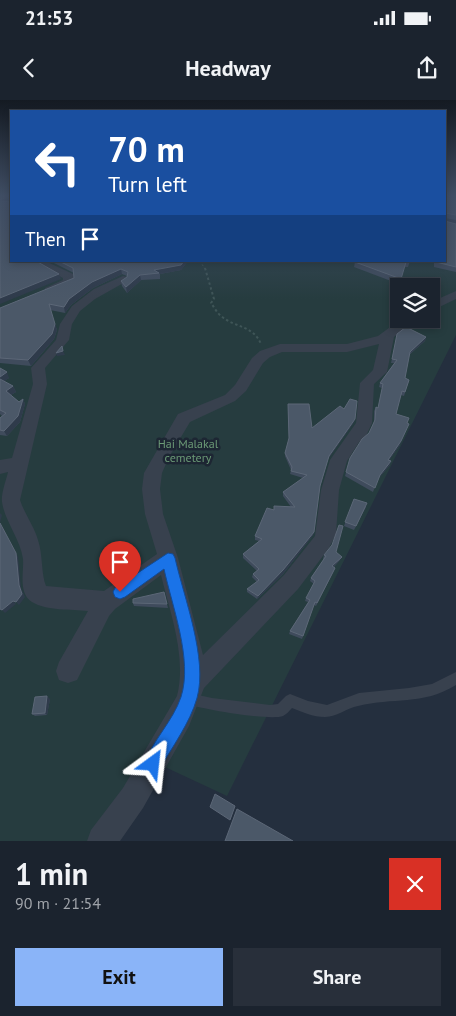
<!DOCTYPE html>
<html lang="en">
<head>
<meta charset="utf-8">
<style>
  body { margin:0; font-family:"PT Sans",sans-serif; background:#282f3a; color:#f1f3f6; height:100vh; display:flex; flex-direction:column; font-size:19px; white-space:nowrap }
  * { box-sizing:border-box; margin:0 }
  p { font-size:16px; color:#a0a4aa }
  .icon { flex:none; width:28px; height:28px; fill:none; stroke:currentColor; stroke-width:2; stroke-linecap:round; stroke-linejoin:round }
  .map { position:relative; height:741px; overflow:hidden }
  .panel { display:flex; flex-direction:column; background:#1b232e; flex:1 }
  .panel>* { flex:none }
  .guide { position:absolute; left:10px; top:10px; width:436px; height:152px; border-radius:0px; box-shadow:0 2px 8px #0003,0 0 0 1px #39404a; background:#1a4fa0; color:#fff; overflow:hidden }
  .tools { position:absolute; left:390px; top:178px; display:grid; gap:10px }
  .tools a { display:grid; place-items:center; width:50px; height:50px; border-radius:0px; background:#1b232e; box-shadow:0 2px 8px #0003,0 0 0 1px #39404a; font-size:25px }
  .pin { position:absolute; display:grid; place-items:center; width:42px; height:42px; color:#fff; margin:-51px -21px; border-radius:50% 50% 50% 0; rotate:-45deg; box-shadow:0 0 5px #0007 }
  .pin .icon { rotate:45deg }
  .me { position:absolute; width:55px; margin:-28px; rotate:30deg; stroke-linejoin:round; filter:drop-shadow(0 0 4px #0008) }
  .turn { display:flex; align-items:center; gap:18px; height:105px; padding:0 15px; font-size:22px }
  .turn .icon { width:65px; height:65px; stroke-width:2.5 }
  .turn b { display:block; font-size:35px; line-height:42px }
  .then { display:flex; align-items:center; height:48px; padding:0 15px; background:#0003; gap:10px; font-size:19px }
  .round { display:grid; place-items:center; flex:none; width:52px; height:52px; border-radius:0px; background:#282f3a }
  .summary { display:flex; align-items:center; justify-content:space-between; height:85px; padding:0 15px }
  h1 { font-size:30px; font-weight:700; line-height:38px }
  .button { display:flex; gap:10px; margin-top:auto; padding:10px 15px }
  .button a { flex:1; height:58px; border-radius:0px; background:#8ab4f8; color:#111; font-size:20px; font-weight:700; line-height:58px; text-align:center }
  .button a+a { background:#282f3a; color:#f1f3f6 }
  .status { display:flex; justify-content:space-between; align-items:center; height:35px; padding:0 25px; background:#1b232e; direction:ltr }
  .status svg { height:14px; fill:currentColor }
  header { display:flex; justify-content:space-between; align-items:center; height:65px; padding:0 15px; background:#1b232e; font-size:22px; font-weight:700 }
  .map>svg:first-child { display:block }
  .green { fill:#263c3f; fill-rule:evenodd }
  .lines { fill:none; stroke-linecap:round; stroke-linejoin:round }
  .path-far1 { stroke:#3f5557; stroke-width:1; stroke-dasharray:2 2; stroke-linecap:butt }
  .path { stroke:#3f5557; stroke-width:2; stroke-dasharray:2.5 2.5; stroke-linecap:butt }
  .service { fill:#38414e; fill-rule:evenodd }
  .minor { fill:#38414e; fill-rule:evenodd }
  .wall { fill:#3f4b5c }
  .shaded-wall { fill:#2f3b4b }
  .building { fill:#4b5868; stroke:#5c6777 }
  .route { fill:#1a73e8; stroke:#114b97 }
  .labels { text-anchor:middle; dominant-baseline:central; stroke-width:5; stroke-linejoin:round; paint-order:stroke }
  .park-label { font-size:12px; fill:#6b9a76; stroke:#1d2633 }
</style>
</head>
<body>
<div class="status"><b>21:53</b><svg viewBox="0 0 49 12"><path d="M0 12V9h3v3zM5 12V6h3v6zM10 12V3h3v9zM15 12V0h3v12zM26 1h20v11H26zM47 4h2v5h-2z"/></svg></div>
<header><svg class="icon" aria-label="back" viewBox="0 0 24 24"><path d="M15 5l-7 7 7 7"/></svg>Headway<svg class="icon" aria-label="share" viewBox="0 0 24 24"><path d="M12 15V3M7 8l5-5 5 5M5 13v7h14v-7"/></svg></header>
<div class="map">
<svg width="456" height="741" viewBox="0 0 456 741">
  <rect width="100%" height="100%" fill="#242f3e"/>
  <!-- green -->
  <path class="green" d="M11,96v65h434l11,-13v87l-229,461 -62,-29 -76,74h-89v-639zM399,186h32v33h-32z"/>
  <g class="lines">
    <!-- path-far1 -->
    <path class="path-far1" d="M200,161l5,8"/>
    <!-- path -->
    <path class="path" d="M205,168l9,31 -3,4c3,4 6,10 10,13 14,12 32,9 40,28"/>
    <!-- service -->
    <path class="service" d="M456,572v13c-34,21 -63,12 -98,21 -11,2 -21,11 -33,11 -12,0 -23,-5 -33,-9 -3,3 -5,6 -9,8 -13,5 -84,-7 -98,-13l-2,-4 2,-4 4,-2 23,5 58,7 8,-1 8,-8 4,-2 18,7 19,4 32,-12 50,-5 23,-4z"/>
    <!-- minor -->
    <g class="minor">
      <path d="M31,161h14l28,13 2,8 -22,10h-8v-4l18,-8v-2z"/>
      <path d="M123,176l4,1v4l-32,18 -15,12 -8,13 -3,16 -24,28 2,16 -27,116c5,15 14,26 18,40 5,15 3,34 8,46l58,5 53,-37 -12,-40 -3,-25 2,-16 34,-59 47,-19 10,-10 17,-27 8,-7 20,-7h67l31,-8 23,-17h14l-21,18 -7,35 -13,12 -2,39 -6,13 -7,6 -12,19 -8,29 -3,44 -7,14 -31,41 -94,99 -15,38 -46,82 -23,33h-33l4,-11 32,-42 54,-92c10,-39 -7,-83 -16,-121l-46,34 -6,7 -32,64 -9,3 -9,-3 -3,-9 3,-9 29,-51c-17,-2 -41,0 -56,-9 -14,-9 -8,-29 -9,-43 -3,-21 -18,-37 -21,-57 -1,-9 4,-21 6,-30l-8,2v-14l12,-2 21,-74 -2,-16 25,-28 4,-16 12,-18 22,-17zM379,244l-6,26 -13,13 -4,40 -26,37 -9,30 -6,46 -31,39 -81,80 -25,-97 -15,-44 -3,-25 2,-16 7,-16 21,-35 45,-21 11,-10 17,-28 7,-6 12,-5h65z"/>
      <path d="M456,191v8l-25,12v-9z"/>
    </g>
  </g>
  <!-- wall -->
  <g class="wall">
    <path d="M445,96h11v24l-11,-2v3l11,3v48l-22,-5v-4l-7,-2h18z"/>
    <path d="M50,161h138l-7,9 -21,4v5l-19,1 -14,13 -5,-7 -1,-5 6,-4v-1l-5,-2 -29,14 -22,17 -6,8 -15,-3 7,20 -3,9 -23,27 -31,-3v-55l74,-30v-5z"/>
    <path d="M410,161l-2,6h-4l-5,17 -45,-17 1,-5z"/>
    <path d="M397,234l29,3 -1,4 -16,14 -4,23 4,2 -5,16 -3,-1 -5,19 4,31 -11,15 1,5 -12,14 -5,13 -28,-16 5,-18 19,-25 5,-10v-12l2,-4 2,1 4,-20 -3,-1 1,-4 14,-20h-3z"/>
    <path d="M0,268l9,10 -5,3 9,5 3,6 -5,3 8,7 4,-3 2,5 -5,18 -13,14 -7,-1v-17l2,-2 -2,-2z"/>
    <path d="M288,304l24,24 42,-6 -26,37 -8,28 -7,48 -30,39 -26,25 -10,-7v-3l10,-7 -5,-5 1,-3 4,-3 -14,-13v-4l16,-13 -4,-1v-4l19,-26 17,-3 -8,-11v-4l20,-14 -13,-4 1,-4 -6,-14 4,-16z"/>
    <path d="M354,399l12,8 -12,23 -10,-4z"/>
    <path d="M336,452l4,8 -6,7 1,1 -1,3 -18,35 -2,-1 -12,34 -13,-5 1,-3 18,-29 -3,-1 1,-3 8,-14 -4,-3 1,-3 13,-19h-1l1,-4z"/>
    <path d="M133,503l34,1 1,4 -34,-2z"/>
    <path d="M50,599l-3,16 -12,1 -3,-2z"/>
  </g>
  <!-- shaded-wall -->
  <g class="shaded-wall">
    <path d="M8,96h3v3l-11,6v-5z"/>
    <path d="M184,161h4l-7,9 -21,4 -1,-1 -5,-3z"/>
    <path d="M121,169l1,5 -29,14 -22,17 -6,8 -1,-6 5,-8 23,-17z"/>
    <path d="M59,174l2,5 -61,25v-6z"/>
    <path d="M140,175l1,5 -14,13 -1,-6z"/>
    <path d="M399,215v3l-5,2 1,-4z"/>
    <path d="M55,224l2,6 -3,9 -23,27 -3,-6z"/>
    <path d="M426,237l-1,4 -17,14 2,-3z"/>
    <path d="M63,251l2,4 -8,1 -1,-3z"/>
    <path d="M7,272l2,6 -9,6v-7z"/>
    <path d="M13,286l3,6 -7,4 -3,-5z"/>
    <path d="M23,299l2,5 -5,18 -13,14 -3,-5z"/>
    <path d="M355,319l-1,3 -26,37 1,-3z"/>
    <path d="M409,324l-9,21 -13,18 1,-3z"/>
    <path d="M391,361l-1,4 -12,14 2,-4z"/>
    <path d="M0,413l2,2 -2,8 18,34 3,31 4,9 -6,8 -3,-3 3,-17 -19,-62z"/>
    <path d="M314,432l-1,3 -30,39 -26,25 1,-3z"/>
    <path d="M342,457l-2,3 -9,9 1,-3z"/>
    <path d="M13,501l3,3 -11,9 -3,-3z"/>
    <path d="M47,596l3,3 -3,16 -2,-2z"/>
  </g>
  <!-- building -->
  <g class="building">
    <path d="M0,96h8l-8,4z"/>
    <path d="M445,96h11v19l-11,-2v8l11,3v43l-20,-5 9,-1z"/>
    <path d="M0,101l11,1v59h25l23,13 -59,24z"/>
    <path d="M59,161h125l-3,4 -27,5 5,3 -19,2 -14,12 -5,-6 6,-4 1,-5 -7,-3 -29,13 -23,17 -5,8 -15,-3 6,20 -3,10 -24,26 -28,-2v-50l74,-30 -1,-10z"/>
    <path d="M357,161h53v1h-4l-5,17 -46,-17z"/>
    <path d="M406,227l20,10 -16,15 -5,26 4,2 -4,12 -3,-1 -6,23 13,4 -2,5 2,1 -8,17 -13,19 3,1 -11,14 -5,13 -29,-16 4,-14 12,-19 7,-6 6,-13 1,-13 2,1 5,-24 -3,-1 17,-23 -5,-1 5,-25z"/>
    <path d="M62,246l1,5 -7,2z"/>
    <path d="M0,268l7,4 -7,5z"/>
    <path d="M0,279l13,7 -7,5 13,11 4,-3 -5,17 -14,15 -4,-1v-12l6,-5 -6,-3z"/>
    <path d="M350,299l7,2 -2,18 -26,37 -9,30 -6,46 -31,38 -25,26 -11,-7 12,-9 -6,-6 6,-5 -16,-15 19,-15 -7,-3 12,-28 7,2v-4l21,1 -12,-15 24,-17 -16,-4 1,-4 -7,-14 4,-15 -1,-34h21l3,24 28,-22 4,3z"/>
    <path d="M354,399l13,4 -11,23 -11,-4z"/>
    <path d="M0,423l16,30 3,32 3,9 -6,8 -3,-1 -11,9 -2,-1z"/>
    <path d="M339,425l4,1 -7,26 6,5 -10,9 3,2 -18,35 -2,-1 -12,34 -13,-5 20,-31 -4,-2 9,-17 -4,-3 15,-22 -2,-1 8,-10z"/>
    <path d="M164,492l3,12 -34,-1v-4z"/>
    <path d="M47,596l-2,17 -13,1 3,-17z"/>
    <path d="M215,694l20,12 -5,14 -20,-13z"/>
    <path d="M237,709l56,32h-68z"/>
  </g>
  <!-- sky -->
  <linearGradient id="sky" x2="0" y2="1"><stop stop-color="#141a22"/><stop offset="0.48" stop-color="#3f4d63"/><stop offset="1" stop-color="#3f4d63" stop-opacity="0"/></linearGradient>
  <rect width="456" height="199" fill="url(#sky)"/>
  <!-- route -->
  <path class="route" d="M168,453l5,1 2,4c9,40 33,101 22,140 -7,25 -25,49 -38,72l-6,2 -7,-2 -2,-6c9,-24 29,-43 37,-67 12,-37 -9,-91 -17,-128l-39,28 -5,2 -5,-2 -2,-5 2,-4z"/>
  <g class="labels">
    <!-- park labels -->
    <g class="park-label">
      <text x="188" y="343">Hai Malakal<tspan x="188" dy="14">cemetery</tspan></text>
    </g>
  </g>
</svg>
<div class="tools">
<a><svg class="icon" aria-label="layers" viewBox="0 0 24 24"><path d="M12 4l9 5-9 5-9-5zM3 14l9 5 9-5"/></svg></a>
</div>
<div class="pin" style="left:120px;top:492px;background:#d93025"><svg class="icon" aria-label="arrive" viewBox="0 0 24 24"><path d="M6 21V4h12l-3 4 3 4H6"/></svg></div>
<svg class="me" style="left:153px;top:664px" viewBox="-20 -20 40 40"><path d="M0-17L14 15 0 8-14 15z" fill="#1a73e8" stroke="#fff" stroke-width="4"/></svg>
<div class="guide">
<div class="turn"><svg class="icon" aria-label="left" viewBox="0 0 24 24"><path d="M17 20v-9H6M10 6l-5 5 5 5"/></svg><div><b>70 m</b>Turn left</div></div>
<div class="then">Then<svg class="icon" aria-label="arrive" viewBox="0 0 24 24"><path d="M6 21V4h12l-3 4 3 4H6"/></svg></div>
</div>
</div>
<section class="panel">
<div class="summary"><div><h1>1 min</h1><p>90 m · 21:54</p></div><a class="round" style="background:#d93025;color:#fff"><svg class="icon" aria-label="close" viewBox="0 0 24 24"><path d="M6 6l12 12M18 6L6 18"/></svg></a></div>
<div class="button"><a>Exit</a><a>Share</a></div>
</section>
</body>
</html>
